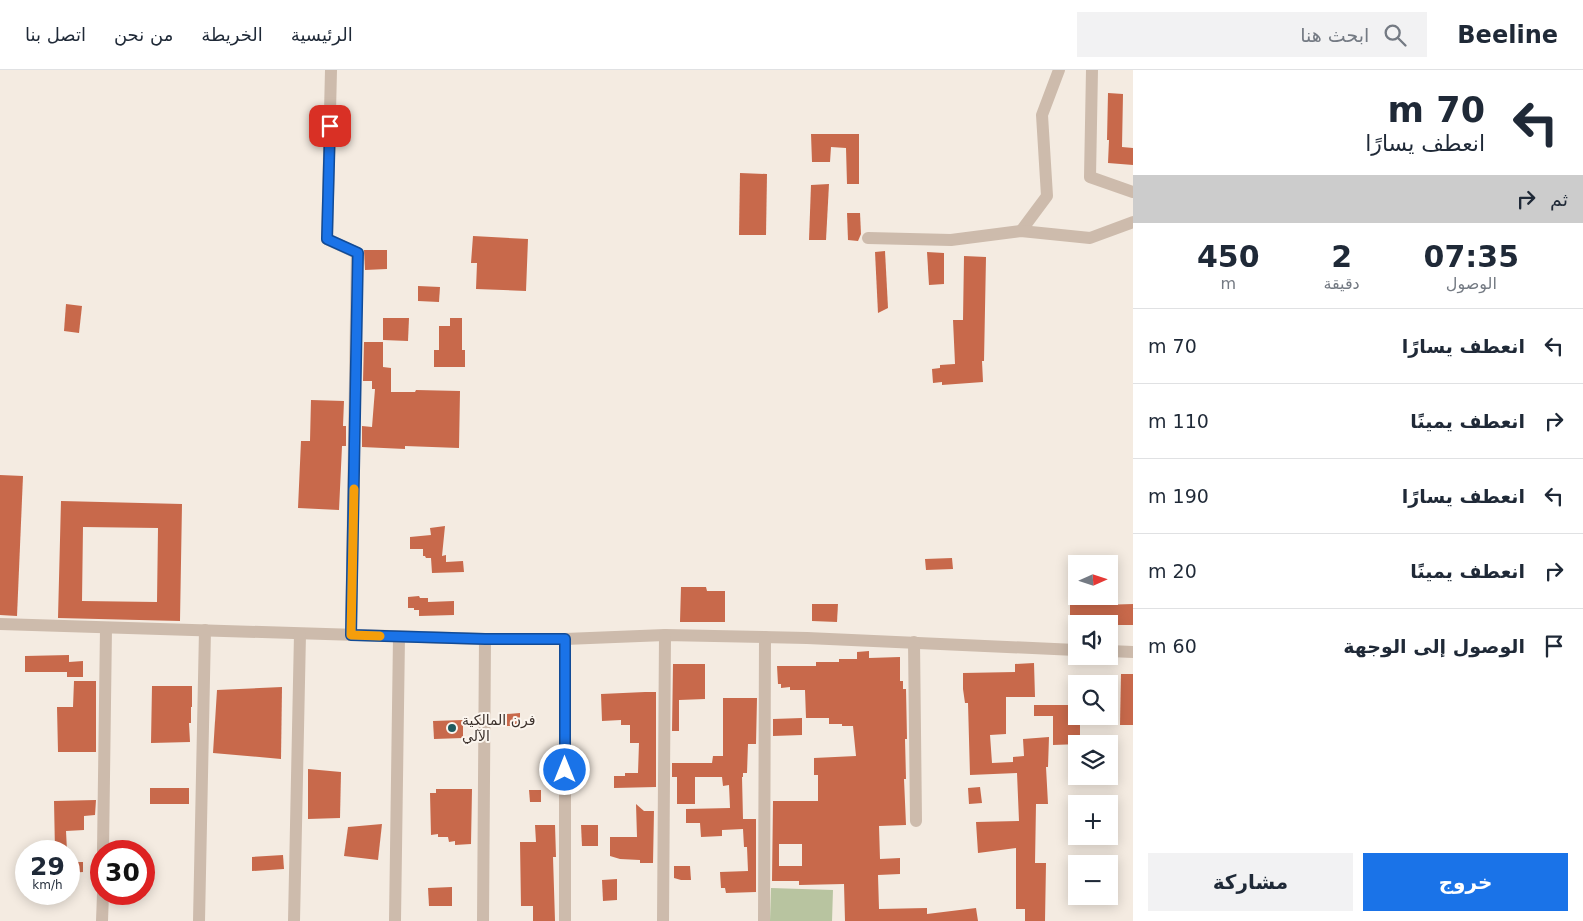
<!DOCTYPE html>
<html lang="ar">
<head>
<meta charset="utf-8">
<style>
  :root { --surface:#fff; --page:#f2f2f3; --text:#1f2937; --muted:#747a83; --line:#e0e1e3; --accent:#1a73e8 }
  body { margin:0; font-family:"DejaVu Sans",Vazirmatn,sans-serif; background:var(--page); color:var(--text); direction:rtl; height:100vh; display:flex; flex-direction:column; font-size:19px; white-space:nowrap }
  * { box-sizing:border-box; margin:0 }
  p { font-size:16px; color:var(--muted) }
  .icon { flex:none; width:28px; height:28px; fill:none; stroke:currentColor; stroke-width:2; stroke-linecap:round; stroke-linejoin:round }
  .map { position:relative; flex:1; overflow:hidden; direction:ltr }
  .panel { display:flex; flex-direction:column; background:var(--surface); width:450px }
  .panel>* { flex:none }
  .hud { background:#fff; color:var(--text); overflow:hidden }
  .needle { width:32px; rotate:87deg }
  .fabs { position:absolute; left:1068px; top:485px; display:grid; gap:10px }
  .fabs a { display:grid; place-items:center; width:50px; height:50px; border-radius:0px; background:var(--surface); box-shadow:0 2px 12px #0003; font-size:25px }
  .speed { position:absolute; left:15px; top:770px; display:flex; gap:10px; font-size:25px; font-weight:700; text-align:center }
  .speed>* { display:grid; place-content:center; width:65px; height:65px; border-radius:50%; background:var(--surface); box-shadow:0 2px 12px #0003; line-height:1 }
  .speed small { font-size:12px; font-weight:400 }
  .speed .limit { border:8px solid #d22; background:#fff; color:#111 }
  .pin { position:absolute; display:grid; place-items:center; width:42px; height:42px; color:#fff; margin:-21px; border-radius:10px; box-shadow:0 2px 8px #0006 }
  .me { position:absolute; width:55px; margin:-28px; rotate:0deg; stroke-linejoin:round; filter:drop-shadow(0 0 4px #0008) }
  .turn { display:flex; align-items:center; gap:18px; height:105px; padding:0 15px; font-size:22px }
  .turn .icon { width:65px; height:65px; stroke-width:2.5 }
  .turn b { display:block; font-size:35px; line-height:42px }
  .then { display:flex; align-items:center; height:48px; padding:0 15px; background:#0003; gap:10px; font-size:19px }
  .eta { display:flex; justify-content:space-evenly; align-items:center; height:85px; text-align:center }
  .eta b { font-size:30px; font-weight:700; line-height:35px }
  .button { display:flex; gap:10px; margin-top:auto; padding:10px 15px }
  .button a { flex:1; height:58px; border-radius:0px; background:var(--accent); color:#fff; font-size:20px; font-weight:700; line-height:58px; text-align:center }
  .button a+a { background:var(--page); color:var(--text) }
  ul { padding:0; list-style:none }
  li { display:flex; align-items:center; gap:15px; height:75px; padding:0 15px; border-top:1px solid var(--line) }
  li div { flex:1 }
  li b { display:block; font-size:19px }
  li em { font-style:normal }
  header { display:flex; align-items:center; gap:30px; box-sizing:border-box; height:70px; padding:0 25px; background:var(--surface); border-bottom:1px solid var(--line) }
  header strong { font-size:24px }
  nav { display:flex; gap:28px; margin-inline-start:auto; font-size:18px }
  .search { width:350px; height:45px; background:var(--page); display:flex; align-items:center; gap:12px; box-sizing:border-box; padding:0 18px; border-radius:0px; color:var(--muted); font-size:19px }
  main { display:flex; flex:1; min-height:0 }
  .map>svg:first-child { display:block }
</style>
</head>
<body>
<header>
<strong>Beeline</strong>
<div class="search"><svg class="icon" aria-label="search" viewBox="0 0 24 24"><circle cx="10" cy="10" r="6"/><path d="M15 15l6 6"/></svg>ابحث هنا</div>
<nav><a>الرئيسية</a><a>الخريطة</a><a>من نحن</a><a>اتصل بنا</a></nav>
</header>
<main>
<section class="panel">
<div class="hud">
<div class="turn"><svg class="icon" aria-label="left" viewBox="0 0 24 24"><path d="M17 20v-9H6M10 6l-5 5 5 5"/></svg><div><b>70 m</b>انعطف يسارًا</div></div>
<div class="then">ثم<svg class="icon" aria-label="right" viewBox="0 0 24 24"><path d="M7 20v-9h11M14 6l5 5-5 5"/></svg></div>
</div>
<div class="eta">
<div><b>07:35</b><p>الوصول</p></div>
<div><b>2</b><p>دقيقة</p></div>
<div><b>450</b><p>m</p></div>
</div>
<ul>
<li><svg class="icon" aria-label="left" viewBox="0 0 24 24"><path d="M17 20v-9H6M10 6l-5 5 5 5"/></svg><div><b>انعطف يسارًا</b></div><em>70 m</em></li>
<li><svg class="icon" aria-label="right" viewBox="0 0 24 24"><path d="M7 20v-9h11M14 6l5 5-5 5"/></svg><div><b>انعطف يمينًا</b></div><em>110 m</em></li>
<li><svg class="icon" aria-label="left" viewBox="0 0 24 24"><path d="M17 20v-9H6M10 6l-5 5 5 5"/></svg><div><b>انعطف يسارًا</b></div><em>190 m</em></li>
<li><svg class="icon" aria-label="right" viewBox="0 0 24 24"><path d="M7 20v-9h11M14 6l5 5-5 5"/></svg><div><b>انعطف يمينًا</b></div><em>20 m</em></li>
<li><svg class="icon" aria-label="arrive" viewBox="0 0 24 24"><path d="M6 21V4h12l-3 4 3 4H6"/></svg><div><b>الوصول إلى الوجهة</b></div><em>60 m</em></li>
</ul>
<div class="button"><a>خروج</a><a>مشاركة</a></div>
</section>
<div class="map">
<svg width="1133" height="851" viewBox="0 0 1133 851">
  <rect width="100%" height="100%" fill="#f4ebe1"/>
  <path fill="#b8c4a0" d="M 771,818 L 833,820 L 832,851 L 770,851 Z"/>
  <g fill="#c8694b" fill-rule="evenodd">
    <path d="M 1108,23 L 1123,24 L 1122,77 L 1133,78 L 1133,95 L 1108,93 L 1109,70 L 1107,70 Z"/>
    <path d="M 811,64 L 859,64 L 859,114 L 847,114 L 846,78 L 831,77 L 830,92 L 812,92 Z"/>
    <path d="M 740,103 L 767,104 L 766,165 L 739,165 Z"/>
    <path d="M 829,114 L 826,170 L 809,170 L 811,115 Z"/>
    <path d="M 847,143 L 860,143 L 861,164 L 858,171 L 848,170 Z"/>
    <path d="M 473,166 L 528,169 L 526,221 L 476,219 L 477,193 L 471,193 Z"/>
    <path d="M 364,180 L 387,180 L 387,199 L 365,200 Z"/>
    <path d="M 885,181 L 888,238 L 878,243 L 875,182 Z"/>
    <path d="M 927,182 L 944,183 L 944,214 L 929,215 Z"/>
    <path d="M 964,186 L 986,187 L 984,291 L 982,291 L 983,312 L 942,315 L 942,312 L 933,313 L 932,299 L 940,298 L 940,295 L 955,294 L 953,250 L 963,250 Z"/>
    <path d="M 418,216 L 440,217 L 439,232 L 418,231 Z"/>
    <path d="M 66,234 L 82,236 L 79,263 L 64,261 Z"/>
    <path d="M 383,248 L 409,248 L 408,271 L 383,270 Z"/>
    <path d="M 450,248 L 462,248 L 462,280 L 465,280 L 465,297 L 434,297 L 434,280 L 439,280 L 439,256 L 450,256 Z"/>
    <path d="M 364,272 L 383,272 L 383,297 L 391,298 L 391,322 L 415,322 L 416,320 L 460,321 L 459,378 L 405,376 L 405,379 L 362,377 L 362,356 L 372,357 L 375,319 L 372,319 L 372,311 L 363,311 Z"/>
    <path d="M 311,330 L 344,331 L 343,356 L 346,356 L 346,376 L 342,376 L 339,440 L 298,438 L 301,371 L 310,371 Z"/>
    <path d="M 0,405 L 23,406 L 17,546 L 0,545 Z"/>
    <path d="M 61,431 L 182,434 L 180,551 L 58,548 ZM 83,457 L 158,458 L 157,532 L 82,531 Z"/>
    <path d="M 445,456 L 442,486 L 446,485 L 446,492 L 463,491 L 464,502 L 432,503 L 431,488 L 426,488 L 425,486 L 423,486 L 423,479 L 410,479 L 410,467 L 431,465 L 430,458 Z"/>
    <path d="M 952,488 L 953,499 L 926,500 L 925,489 Z"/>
    <path d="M 681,517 L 706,517 L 707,521 L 725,521 L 725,552 L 680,552 Z"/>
    <path d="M 419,526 L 420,528 L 428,528 L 428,532 L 454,531 L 454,545 L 419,546 L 419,540 L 414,540 L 414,538 L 408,538 L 408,527 Z"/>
    <path d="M 1070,530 L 1101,530 L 1101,535 L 1133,534 L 1133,555 L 1109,555 L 1109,554 L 1103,554 L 1103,551 L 1082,552 L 1083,554 L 1070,554 Z"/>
    <path d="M 812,534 L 838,534 L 837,552 L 812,551 Z"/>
    <path d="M 869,581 L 869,588 L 900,587 L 900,611 L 903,611 L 903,619 L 906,619 L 907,669 L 905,669 L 906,709 L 904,709 L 906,755 L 879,756 L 880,789 L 900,788 L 900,804 L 878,805 L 879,839 L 927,838 L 927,844 L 976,838 L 978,851 L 845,851 L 844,814 L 799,815 L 799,811 L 772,811 L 773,731 L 818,731 L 818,705 L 814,705 L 814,688 L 856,686 L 853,656 L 842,656 L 842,654 L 829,654 L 829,648 L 806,648 L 805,620 L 790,620 L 790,617 L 781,618 L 781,614 L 778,614 L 777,596 L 816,596 L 816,592 L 839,592 L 839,589 L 857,589 L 857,582 ZM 779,774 L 802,774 L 802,796 L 779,796 Z"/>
    <path d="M 69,585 L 69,592 L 83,591 L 83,607 L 67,607 L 67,602 L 25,602 L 25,586 Z"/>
    <path d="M 1034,593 L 1035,627 L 1006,627 L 1006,664 L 990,665 L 992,693 L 1013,692 L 1013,687 L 1024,686 L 1023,669 L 1049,667 L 1048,697 L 1046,697 L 1048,734 L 1036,734 L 1035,793 L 1046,793 L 1045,851 L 1025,851 L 1025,839 L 1016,839 L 1016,778 L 978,783 L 976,752 L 1019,751 L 1017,703 L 970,705 L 968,633 L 965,633 L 963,619 L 963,603 L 1015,602 L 1015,594 Z"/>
    <path d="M 673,594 L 705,594 L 705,629 L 679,630 L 679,661 L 672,661 Z"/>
    <path d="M 1121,604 L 1133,604 L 1133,655 L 1120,655 Z"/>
    <path d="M 74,611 L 96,611 L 96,682 L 58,682 L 57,637 L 73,637 Z"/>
    <path d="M 152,616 L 192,616 L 192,637 L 191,637 L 191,653 L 189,653 L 190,672 L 151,673 Z"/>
    <path d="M 282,617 L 281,689 L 213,683 L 217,620 Z"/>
    <path d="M 645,622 L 656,622 L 656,717 L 614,718 L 614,706 L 625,706 L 625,703 L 638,703 L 639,673 L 630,673 L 630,655 L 621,655 L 621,650 L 602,651 L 601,624 Z"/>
    <path d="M 723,628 L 757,628 L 756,674 L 748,674 L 747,703 L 743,703 L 743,707 L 742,707 L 743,749 L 756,749 L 756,822 L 726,823 L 725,818 L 721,818 L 720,802 L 748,801 L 747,777 L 744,777 L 743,759 L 722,760 L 722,766 L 701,767 L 700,753 L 686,753 L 686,739 L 730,738 L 729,715 L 723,716 L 722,707 L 695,707 L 695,734 L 677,734 L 677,707 L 672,707 L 672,693 L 712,693 L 713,686 L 723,686 Z"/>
    <path d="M 1034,635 L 1076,635 L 1076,646 L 1080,646 L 1080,674 L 1053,675 L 1053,646 L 1034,646 Z"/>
    <path d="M 520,643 L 520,656 L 507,656 L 507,644 Z"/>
    <path d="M 802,648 L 802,665 L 773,666 L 773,649 Z"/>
    <path d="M 463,650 L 463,668 L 434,669 L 433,651 Z"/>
    <path d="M 308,699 L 341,702 L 340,748 L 308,749 Z"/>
    <path d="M 980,717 L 982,733 L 969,734 L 968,718 Z"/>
    <rect x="150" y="718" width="39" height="16"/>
    <path d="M 436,719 L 472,719 L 471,774 L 455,775 L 455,771 L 449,772 L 448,767 L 438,767 L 438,764 L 431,765 L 430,723 L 436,723 Z"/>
    <path d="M 529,720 L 541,720 L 541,732 L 530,732 Z"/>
    <path d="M 96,730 L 95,745 L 84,746 L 84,760 L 66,761 L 67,781 L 55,781 L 54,731 Z"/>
    <path d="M 636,734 L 644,741 L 654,741 L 653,793 L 640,793 L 640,790 L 620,789 L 610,786 L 610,767 L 637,767 Z"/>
    <path d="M 382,754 L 378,790 L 344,786 L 348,757 Z"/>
    <path d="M 535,755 L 555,755 L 556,787 L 553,787 L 555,851 L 533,851 L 533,836 L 521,836 L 520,772 L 536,772 Z"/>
    <path d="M 581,755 L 598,755 L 598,776 L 582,776 Z"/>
    <path d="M 283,785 L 284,799 L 252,801 L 252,787 Z"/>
    <path d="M 69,792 L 83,792 L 83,802 L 69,803 Z"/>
    <path d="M 674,796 L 690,796 L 691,810 L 681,810 L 674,808 Z"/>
    <path d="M 617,809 L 617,830 L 603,831 L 602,810 Z"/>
    <path d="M 452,817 L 452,836 L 429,836 L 428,818 Z"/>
  </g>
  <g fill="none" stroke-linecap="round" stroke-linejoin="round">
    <g stroke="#cdbbac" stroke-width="12">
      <path d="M 331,0 L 327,169 L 357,183 L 351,565"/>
      <path d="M 1092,0 L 1090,107 L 1133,122"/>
      <path d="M 1021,161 L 1047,126 L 1042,45 L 1059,0"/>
      <path d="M 868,168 L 951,170 L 1021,161 L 1090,168 L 1133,152"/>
      <path d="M 0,554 L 485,569 L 565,569 L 665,565 L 807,568 L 1076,580"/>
      <path d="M 914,572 L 916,751"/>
      <path d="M 1109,581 L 1133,582"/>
      <path d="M 103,781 L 106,558"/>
      <path d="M 102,851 L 103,824"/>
      <path d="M 199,851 L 205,560"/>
      <path d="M 294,851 L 300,564"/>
      <path d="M 395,851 L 399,567"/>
      <path d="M 483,851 L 485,569"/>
      <path d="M 565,851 L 565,569"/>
      <path d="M 663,851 L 665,565"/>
      <path d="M 764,851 L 765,567"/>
    </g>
  </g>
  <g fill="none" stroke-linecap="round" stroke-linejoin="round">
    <defs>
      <path id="route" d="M 330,56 L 327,169 L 358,183 L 351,565 L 485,569 L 565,569 L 565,700"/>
    </defs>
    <use href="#route" stroke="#114b97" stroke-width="12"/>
    <use href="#route" stroke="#1a73e8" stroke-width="9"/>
    <path stroke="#f59e0b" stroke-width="9" d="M 354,419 L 351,565 L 380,566"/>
  </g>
  <circle fill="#1f5a5e" stroke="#fbf5ee" stroke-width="2" cx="452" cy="658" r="5"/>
  <g text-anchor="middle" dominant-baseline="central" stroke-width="4" stroke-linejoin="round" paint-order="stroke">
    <g font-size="14" fill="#3b302b" stroke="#fbf5ee" text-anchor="start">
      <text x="462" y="650">فرن المالكية<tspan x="462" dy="16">الآلي</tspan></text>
    </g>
  </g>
</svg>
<div class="fabs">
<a><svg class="needle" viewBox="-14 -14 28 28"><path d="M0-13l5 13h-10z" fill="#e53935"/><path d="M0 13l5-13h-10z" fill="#747a83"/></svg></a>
<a><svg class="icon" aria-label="sound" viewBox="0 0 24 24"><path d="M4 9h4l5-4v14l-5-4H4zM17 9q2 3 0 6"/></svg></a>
<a><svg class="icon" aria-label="search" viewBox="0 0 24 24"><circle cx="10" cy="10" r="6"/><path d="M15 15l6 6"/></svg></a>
<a><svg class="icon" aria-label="layers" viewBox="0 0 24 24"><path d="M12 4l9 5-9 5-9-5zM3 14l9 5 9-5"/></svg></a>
<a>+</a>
<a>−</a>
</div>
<div class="speed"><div>29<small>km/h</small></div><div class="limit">30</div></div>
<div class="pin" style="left:330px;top:56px;background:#d93025"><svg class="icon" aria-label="arrive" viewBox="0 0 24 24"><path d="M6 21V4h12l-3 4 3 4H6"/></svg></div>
<svg class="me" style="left:565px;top:700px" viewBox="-20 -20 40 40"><circle r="17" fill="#1a73e8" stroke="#fff" stroke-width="3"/><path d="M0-11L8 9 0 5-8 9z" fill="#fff"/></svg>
</div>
</main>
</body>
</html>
